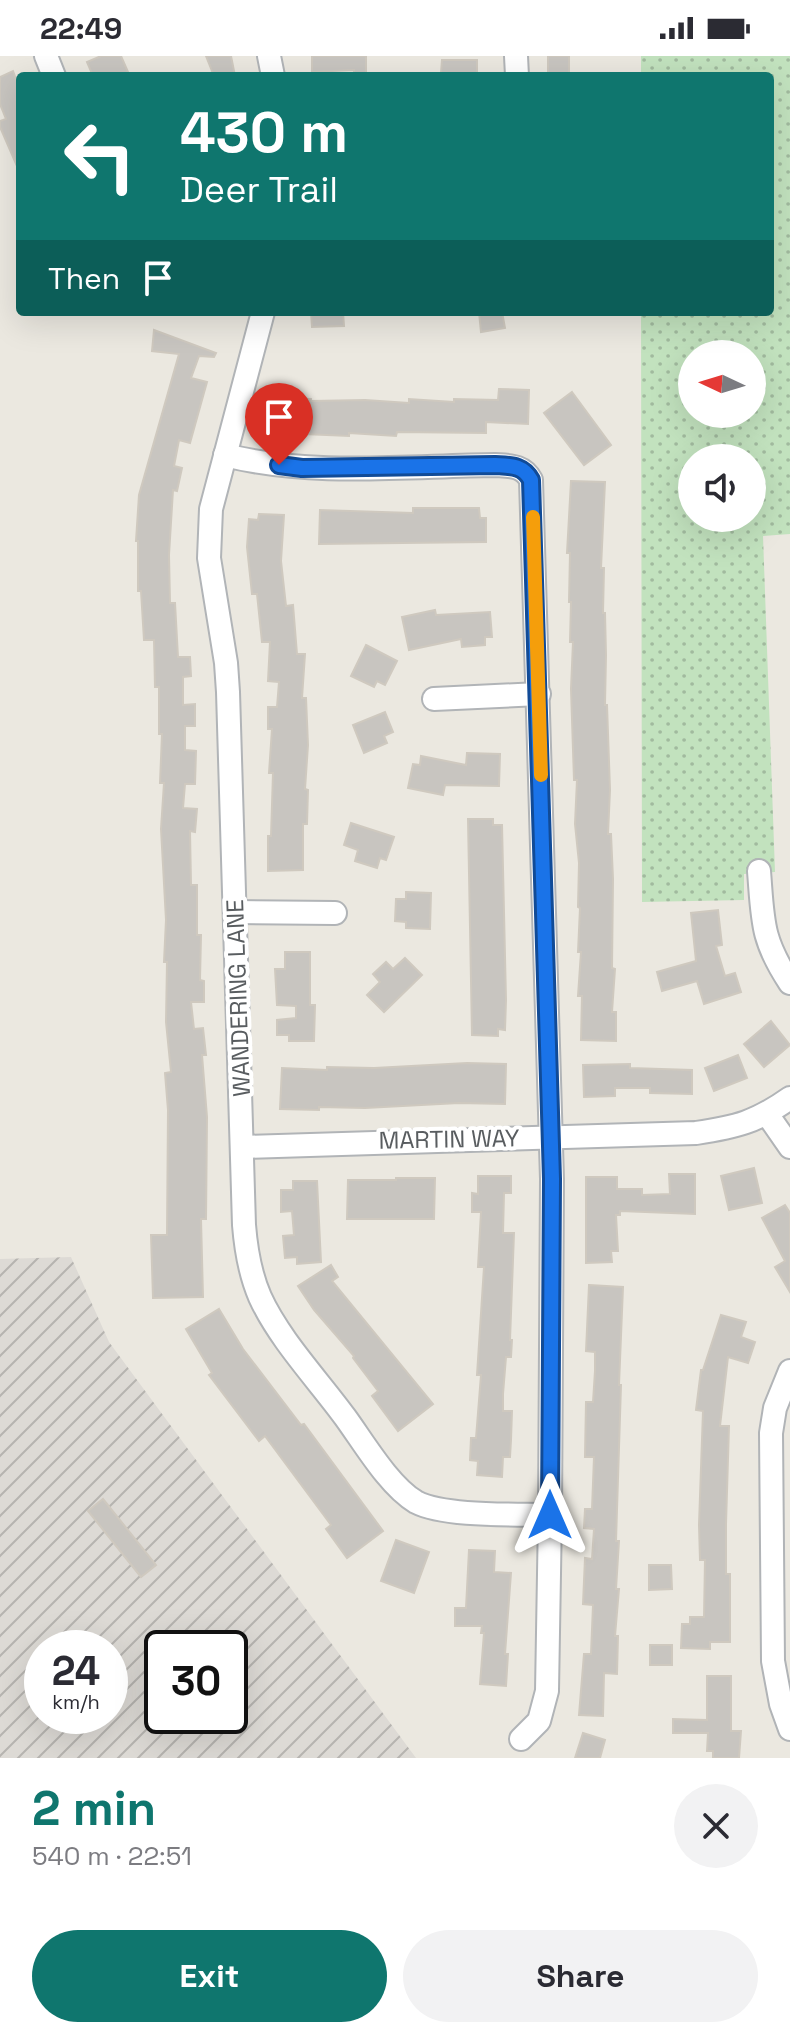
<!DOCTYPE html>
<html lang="en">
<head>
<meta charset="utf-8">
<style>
  :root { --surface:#fff; --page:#f2f2f3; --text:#2b2b33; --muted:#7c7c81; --accent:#0f766e }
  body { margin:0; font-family:"Space Grotesk",sans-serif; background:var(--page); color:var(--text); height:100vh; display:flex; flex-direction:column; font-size:30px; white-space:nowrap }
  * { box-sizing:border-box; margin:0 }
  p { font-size:26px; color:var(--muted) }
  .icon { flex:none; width:44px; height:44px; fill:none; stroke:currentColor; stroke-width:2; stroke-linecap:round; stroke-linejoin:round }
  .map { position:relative; height:1702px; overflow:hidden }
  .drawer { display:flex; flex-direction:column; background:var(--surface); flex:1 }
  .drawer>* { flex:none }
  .hud { position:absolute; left:16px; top:16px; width:758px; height:244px; border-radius:8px; box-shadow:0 8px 32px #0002; background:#0f766e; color:#fff; overflow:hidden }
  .needle { width:52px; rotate:274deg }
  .controls { position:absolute; left:678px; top:284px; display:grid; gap:16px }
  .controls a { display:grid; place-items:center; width:88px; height:88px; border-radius:50%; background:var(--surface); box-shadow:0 8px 32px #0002; font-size:40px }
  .speed { position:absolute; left:24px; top:1574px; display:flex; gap:16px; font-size:40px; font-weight:700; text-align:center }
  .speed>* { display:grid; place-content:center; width:104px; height:104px; border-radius:50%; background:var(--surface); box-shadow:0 8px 32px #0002; line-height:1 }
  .speed small { font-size:20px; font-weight:400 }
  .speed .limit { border:4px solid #111; border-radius:12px; background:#fff; color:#111 }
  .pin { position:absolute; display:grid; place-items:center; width:68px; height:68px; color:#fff; margin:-82px -34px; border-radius:50% 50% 50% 0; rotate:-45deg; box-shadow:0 0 8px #0007 }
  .pin .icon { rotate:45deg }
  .me { position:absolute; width:88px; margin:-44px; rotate:0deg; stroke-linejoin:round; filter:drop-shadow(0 0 6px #0008) }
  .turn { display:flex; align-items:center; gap:28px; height:168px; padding:0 32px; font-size:36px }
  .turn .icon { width:104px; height:104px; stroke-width:2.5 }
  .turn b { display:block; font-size:56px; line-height:68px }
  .then { display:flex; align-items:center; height:76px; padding:0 32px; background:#0003; gap:16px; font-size:30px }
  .round { display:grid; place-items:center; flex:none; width:84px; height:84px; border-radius:42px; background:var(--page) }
  .headline { display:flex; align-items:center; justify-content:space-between; height:136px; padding:0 32px }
  h1 { font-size:48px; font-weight:700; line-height:60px; color:var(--accent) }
  .primary-button { display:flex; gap:16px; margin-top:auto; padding:16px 32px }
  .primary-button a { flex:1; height:92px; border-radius:48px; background:var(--accent); color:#fff; font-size:32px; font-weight:700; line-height:92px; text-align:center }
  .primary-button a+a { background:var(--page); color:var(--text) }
  .status { display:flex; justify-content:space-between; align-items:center; height:56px; padding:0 40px; background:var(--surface); direction:ltr }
  .status svg { height:22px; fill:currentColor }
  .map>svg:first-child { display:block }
</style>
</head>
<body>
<div class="status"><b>22:49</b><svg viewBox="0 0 49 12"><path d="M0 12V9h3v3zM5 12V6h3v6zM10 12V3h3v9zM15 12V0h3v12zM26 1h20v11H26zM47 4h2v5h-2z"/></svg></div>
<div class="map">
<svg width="790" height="1702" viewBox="0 0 790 1702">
  <defs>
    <pattern id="industrial-furrows" width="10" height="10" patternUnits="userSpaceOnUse" patternTransform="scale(2)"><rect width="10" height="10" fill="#dddad5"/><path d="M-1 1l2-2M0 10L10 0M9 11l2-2" fill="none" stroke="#b6b4b0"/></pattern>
    <pattern id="park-dots" width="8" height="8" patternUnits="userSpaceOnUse" patternTransform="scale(2)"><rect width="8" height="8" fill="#c2e2be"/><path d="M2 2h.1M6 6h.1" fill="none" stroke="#a1ba9e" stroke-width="1.8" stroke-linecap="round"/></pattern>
  </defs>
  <rect width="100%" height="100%" fill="#ebe8e0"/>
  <path fill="url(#industrial-furrows)" fill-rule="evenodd" d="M 71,1201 L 109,1286 L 416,1702 L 0,1702 L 0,1203 ZM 42,1592 L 110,1592 L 110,1660 L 42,1660 ZM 162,1592 L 230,1592 L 230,1660 L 162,1660 Z"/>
  <path fill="url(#park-dots)" fill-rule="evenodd" d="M 641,0 L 790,0 L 790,478 L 763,480 L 775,816 L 744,818 L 744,844 L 642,846 L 641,256 L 770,256 L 770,20 L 641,20 ZM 692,298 L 752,298 L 752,358 L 692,358 ZM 692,402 L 752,402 L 752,462 L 692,462 Z"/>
  <g fill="#c8c5c0" stroke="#cfc9bf" stroke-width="2">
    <path d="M 101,0 L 121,0 L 128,16 L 118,20 L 93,20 L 87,6 Z"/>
    <path d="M 206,0 L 231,0 L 235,20 L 214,20 Z"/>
    <path d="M 312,0 L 366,0 L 366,20 L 354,20 L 354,14 L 312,16 Z"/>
    <rect x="548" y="0" width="21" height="20"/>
    <path d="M 442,4 L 477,4 L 477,20 L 448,20 L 448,17 L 441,17 Z"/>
    <path d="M 13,15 L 20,34 L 20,117 L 0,71 L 0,65 L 6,63 L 0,48 L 0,21 Z"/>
    <path d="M 311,256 L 343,256 L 344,270 L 312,271 Z"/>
    <path d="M 479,256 L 502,256 L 505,272 L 481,276 Z"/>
    <path d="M 154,274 L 216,297 L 214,301 L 199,300 L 191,322 L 207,326 L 190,387 L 179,384 L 174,410 L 182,412 L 177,435 L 173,434 L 169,499 L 170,547 L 175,547 L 178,601 L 190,601 L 191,620 L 183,621 L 183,649 L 195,648 L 195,670 L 185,670 L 185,694 L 196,695 L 195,728 L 185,728 L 183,752 L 197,753 L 195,776 L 190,775 L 191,829 L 197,829 L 197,879 L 201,879 L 200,924 L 204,925 L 204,946 L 191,946 L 194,973 L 203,972 L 206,999 L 202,999 L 207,1061 L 206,1163 L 201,1163 L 203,1241 L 153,1242 L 151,1179 L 167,1179 L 168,1054 L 165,1017 L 171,1016 L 166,966 L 167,906 L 164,906 L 166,864 L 161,773 L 164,727 L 160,727 L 162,678 L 159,678 L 159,631 L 155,631 L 154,584 L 144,584 L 141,535 L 138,535 L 138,485 L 136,485 L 139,439 L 179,298 L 152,295 Z"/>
    <path d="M 499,333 L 529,334 L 528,368 L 486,366 L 486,377 L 397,376 L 396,380 L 349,377 L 349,380 L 281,377 L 282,368 L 274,367 L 275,342 L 311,343 L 311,345 L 365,344 L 409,347 L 409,343 L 454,346 L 454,343 L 498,344 Z"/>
    <path d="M 572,336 L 611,389 L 584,409 L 544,357 Z"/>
    <path d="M 571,425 L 605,426 L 601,512 L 604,512 L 603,557 L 605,557 L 606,599 L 605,649 L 607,649 L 610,734 L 608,778 L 611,778 L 613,823 L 612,912 L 615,913 L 612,956 L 616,956 L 616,985 L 581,984 L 582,940 L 578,940 L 581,896 L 578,896 L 580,852 L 578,851 L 579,807 L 575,768 L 577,724 L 574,724 L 571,633 L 573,586 L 570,586 L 571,546 L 569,546 L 570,497 L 567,497 Z"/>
    <path d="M 413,452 L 479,452 L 480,462 L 486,462 L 486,486 L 319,488 L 320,454 L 413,457 Z"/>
    <path d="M 259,458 L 284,459 L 281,505 L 286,550 L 293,549 L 297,598 L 305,598 L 302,642 L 306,642 L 308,689 L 305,733 L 308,734 L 307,768 L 303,768 L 303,814 L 268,815 L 268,780 L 271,780 L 273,717 L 269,717 L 272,673 L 268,673 L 268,651 L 277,651 L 279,626 L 268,625 L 270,586 L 262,586 L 257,538 L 252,538 L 247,491 L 249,463 L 258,464 Z"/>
    <path d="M 435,554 L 436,559 L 490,556 L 492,581 L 485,581 L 485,589 L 462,591 L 461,583 L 409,594 L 402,561 Z"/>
    <path d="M 366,589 L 397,605 L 385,629 L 377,625 L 374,631 L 351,620 Z"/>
    <path d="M 385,656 L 393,676 L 384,680 L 387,687 L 364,697 L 353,669 Z"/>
    <path d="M 467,697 L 500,698 L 499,730 L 445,729 L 443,739 L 408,732 L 413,708 L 420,709 L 421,700 L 466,709 Z"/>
    <path d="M 468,763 L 493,763 L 493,769 L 502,769 L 506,944 L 505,974 L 498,973 L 498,980 L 472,979 Z"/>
    <path d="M 351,767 L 394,781 L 386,804 L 380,802 L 377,812 L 355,805 L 358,794 L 344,789 Z"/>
    <path d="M 406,836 L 431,837 L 430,873 L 406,872 L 406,866 L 395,865 L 396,843 L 406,843 Z"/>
    <path d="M 718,854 L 722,889 L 716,890 L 725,920 L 735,917 L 741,936 L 704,948 L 697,925 L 662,935 L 657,916 L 696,905 L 691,857 Z"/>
    <path d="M 285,896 L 310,896 L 310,949 L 315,949 L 314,985 L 289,985 L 289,979 L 277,979 L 277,964 L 296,962 L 296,950 L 277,949 L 275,913 L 285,913 Z"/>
    <path d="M 405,902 L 422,919 L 384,956 L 367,939 L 380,926 L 373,918 L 386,906 L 393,913 Z"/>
    <path d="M 771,965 L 790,989 L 764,1011 L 744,988 Z"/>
    <path d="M 738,999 L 747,1022 L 714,1035 L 705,1012 Z"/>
    <path d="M 467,1007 L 506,1008 L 505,1048 L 459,1047 L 365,1052 L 319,1051 L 319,1054 L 280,1053 L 282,1012 L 327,1014 L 327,1011 L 374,1012 Z"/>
    <path d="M 630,1008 L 630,1012 L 692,1014 L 692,1038 L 650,1037 L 650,1032 L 615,1032 L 615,1040 L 584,1041 L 583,1009 Z"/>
    <path d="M 754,1112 L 762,1147 L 729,1154 L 721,1120 Z"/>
    <path d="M 669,1118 L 695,1118 L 695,1158 L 620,1155 L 620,1159 L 616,1159 L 618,1195 L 611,1195 L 612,1206 L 586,1207 L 586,1121 L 617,1121 L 617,1133 L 642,1133 L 642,1139 L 670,1138 Z"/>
    <path d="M 478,1120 L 511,1120 L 511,1137 L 504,1137 L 503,1177 L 514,1177 L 510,1284 L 512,1284 L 511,1301 L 506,1301 L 503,1338 L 503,1355 L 512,1355 L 511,1384 L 510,1401 L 503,1401 L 502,1421 L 477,1419 L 478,1405 L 470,1404 L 471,1382 L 476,1382 L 481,1319 L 477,1319 L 484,1211 L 478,1211 L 481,1156 L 472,1156 L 472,1137 L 478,1138 Z"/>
    <path d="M 396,1122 L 435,1122 L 434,1163 L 347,1163 L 348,1124 L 396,1124 Z"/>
    <path d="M 293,1125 L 317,1125 L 321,1206 L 297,1208 L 297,1201 L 285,1202 L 283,1180 L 294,1179 L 292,1155 L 281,1156 L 281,1134 L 293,1134 Z"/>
    <path d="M 785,1149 L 790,1157 L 790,1236 L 775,1211 L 785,1205 L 762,1162 Z"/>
    <path d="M 331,1209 L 338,1221 L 332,1225 L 433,1348 L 398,1375 L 372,1340 L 378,1335 L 353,1302 L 354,1300 L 314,1254 L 298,1230 Z"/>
    <path d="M 589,1229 L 623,1231 L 619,1329 L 621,1329 L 616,1485 L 619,1485 L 616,1533 L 619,1533 L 615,1580 L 618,1580 L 617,1618 L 604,1617 L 603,1660 L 579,1659 L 584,1598 L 591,1598 L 593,1549 L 583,1548 L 585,1502 L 592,1503 L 594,1473 L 584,1472 L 585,1453 L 592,1453 L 594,1401 L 585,1401 L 586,1346 L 593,1346 L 595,1315 L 595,1296 L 586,1295 Z"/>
    <path d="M 219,1253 L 243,1293 L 301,1369 L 304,1368 L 383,1475 L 347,1502 L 326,1473 L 331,1469 L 265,1380 L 259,1385 L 209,1319 L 212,1317 L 186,1273 Z"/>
    <path d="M 721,1259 L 746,1266 L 741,1281 L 755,1286 L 748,1307 L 728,1301 L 720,1370 L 729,1370 L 726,1468 L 726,1518 L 730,1518 L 730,1586 L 710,1586 L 710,1593 L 681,1592 L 682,1568 L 690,1568 L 690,1561 L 704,1561 L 705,1504 L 700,1504 L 699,1469 L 703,1355 L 696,1354 L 701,1314 L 703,1314 Z"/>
    <path d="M 103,1443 L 156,1509 L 141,1521 L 88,1455 Z"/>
    <path d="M 396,1484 L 429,1496 L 414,1537 L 381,1525 Z"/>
    <path d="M 469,1494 L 495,1495 L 494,1516 L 511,1517 L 505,1598 L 508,1598 L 506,1630 L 480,1628 L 484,1577 L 481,1577 L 482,1570 L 455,1570 L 455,1552 L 466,1552 Z"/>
    <path d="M 649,1509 L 671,1509 L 672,1533 L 649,1534 Z"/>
    <rect x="650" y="1589" width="22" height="20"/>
    <path d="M 707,1620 L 731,1620 L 731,1675 L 741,1675 L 739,1702 L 713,1702 L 713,1695 L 707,1695 L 708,1677 L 673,1677 L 673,1663 L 707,1664 Z"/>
    <path d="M 583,1677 L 605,1684 L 600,1702 L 575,1702 Z"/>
  </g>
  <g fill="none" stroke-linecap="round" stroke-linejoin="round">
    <defs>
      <g id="minor">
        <path d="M 46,0 L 54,20"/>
        <path d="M 269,0 L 273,20"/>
        <path d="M 516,0 L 517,20"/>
        <path d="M 263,256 L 211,453 L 209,502 L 226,607 L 228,636 L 244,1169 C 246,1194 250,1218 260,1241 C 279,1283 318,1324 345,1361 C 364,1387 389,1430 416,1446 C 445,1461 516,1458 550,1459"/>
        <path d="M 225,399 C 311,421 407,410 495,409 C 510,410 523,409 531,424 L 552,1123 L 550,1459 L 547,1635 L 539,1665 L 521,1683"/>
        <path d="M 434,643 L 539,638"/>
        <path d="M 759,815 C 763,865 761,883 790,927"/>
        <path d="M 235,856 L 335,857"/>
        <path d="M 767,1058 L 790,1091"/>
        <path d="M 243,1091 L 696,1077 C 737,1071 756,1066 790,1042"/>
        <path d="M 790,1315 L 775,1352 L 771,1377 L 773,1605 L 781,1648 L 790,1673"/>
      </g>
    </defs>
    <use href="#minor" stroke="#b1b4b7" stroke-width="26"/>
    <use href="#minor" stroke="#fff" stroke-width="22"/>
  </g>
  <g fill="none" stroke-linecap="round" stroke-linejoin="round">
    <defs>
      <path id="route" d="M 279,409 L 302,412 L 495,409 C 511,410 523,409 531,424 L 552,1123 L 550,1459"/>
    </defs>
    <use href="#route" stroke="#114b97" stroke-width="20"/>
    <use href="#route" stroke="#1a73e8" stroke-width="14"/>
    <path stroke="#f59e0b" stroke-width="14" d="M 533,461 L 541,719"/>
  </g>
  <g text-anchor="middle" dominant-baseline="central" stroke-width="8" stroke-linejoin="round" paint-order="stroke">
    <g font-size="24" fill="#595d60" stroke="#fff">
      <text transform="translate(238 942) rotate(-92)">WANDERING LANE</text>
      <text transform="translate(449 1083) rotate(-1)">MARTIN WAY</text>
    </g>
  </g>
</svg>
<div class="controls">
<a><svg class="needle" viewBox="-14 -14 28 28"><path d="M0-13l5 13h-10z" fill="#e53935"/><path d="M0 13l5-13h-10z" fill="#7c7c81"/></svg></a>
<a><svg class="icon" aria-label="sound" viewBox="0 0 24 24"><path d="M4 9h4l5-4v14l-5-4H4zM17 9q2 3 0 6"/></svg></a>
</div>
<div class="speed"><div>24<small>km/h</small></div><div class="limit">30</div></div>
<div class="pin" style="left:279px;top:409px;background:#d93025"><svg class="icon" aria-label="arrive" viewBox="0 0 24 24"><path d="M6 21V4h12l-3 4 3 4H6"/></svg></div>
<svg class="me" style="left:550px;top:1459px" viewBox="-20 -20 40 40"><path d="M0-17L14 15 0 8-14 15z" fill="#1a73e8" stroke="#fff" stroke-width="4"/></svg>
<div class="hud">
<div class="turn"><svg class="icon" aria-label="left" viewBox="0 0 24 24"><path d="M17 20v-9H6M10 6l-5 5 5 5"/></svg><div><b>430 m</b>Deer Trail</div></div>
<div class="then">Then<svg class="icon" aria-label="arrive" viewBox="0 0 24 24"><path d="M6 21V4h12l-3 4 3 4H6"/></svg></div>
</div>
</div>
<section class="drawer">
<div class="headline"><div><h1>2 min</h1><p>540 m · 22:51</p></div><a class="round"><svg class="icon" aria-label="close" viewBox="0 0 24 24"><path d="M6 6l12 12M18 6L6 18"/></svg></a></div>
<div class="primary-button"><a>Exit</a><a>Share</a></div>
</section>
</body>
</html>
